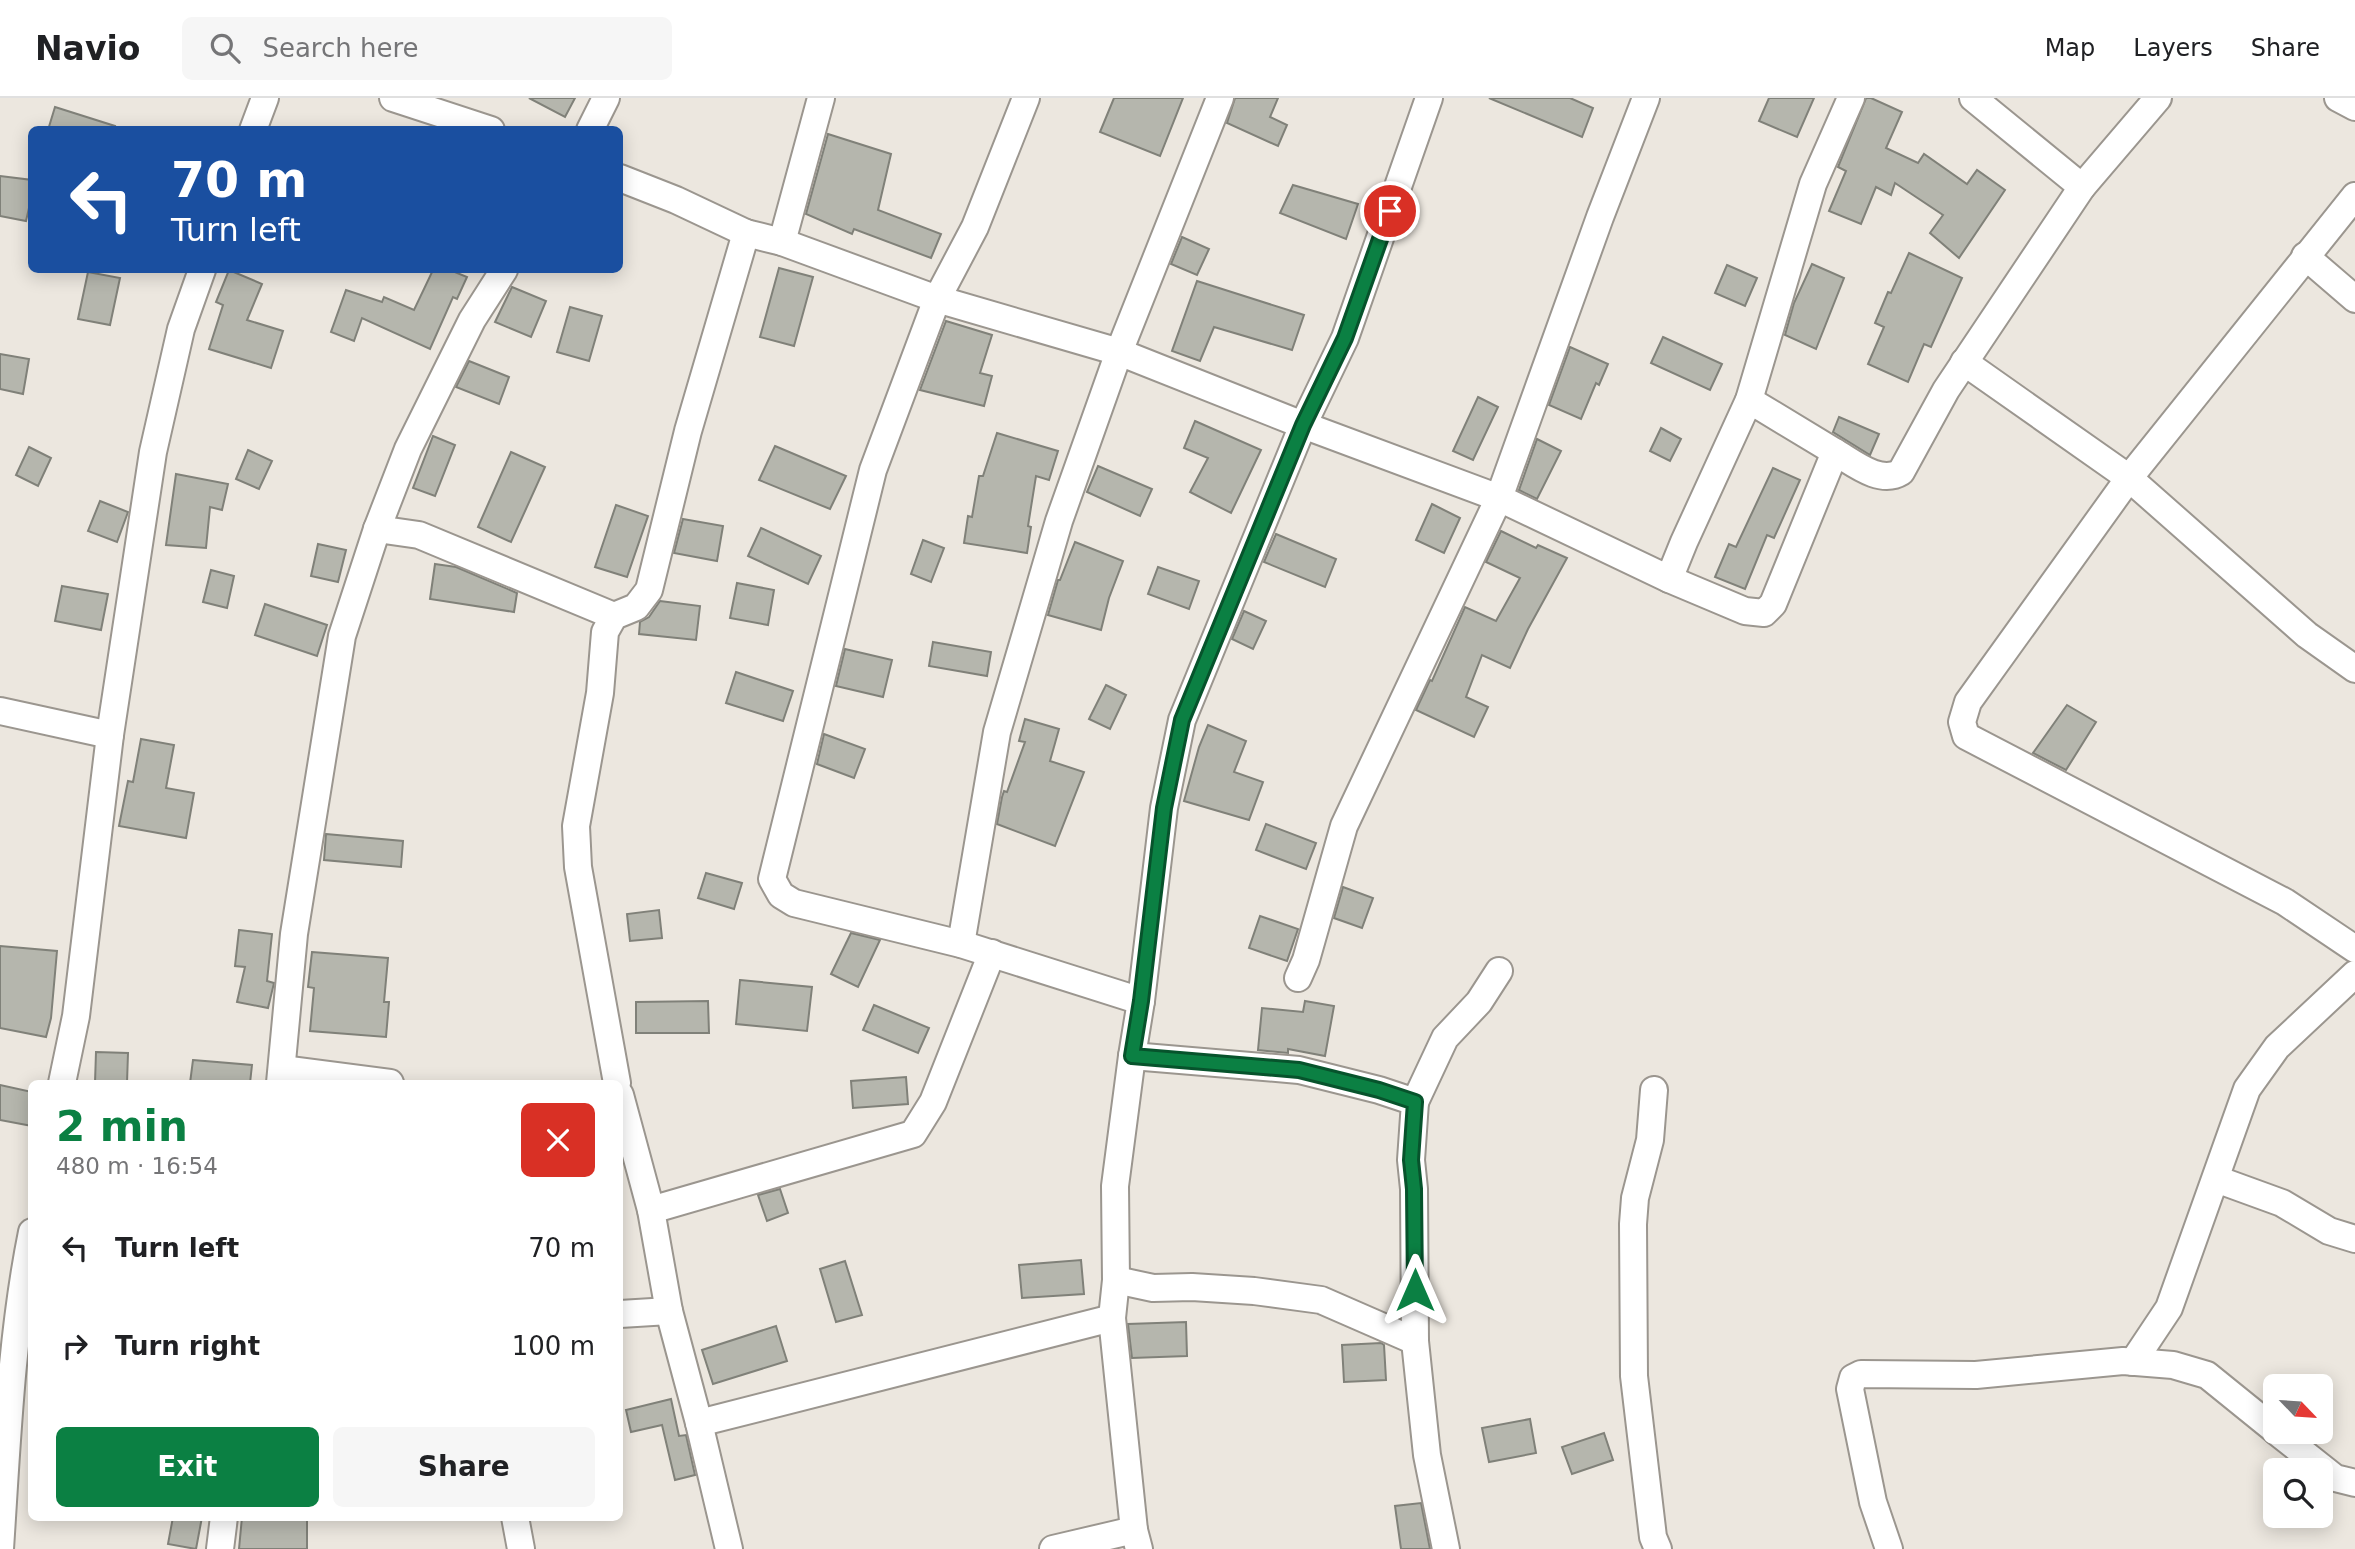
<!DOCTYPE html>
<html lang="en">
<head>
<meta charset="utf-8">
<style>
  :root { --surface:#fff; --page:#f6f6f6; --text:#202124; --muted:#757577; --line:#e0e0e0; --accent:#0b8043 }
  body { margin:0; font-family:"DejaVu Sans",sans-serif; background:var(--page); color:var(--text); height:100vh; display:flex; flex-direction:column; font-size:26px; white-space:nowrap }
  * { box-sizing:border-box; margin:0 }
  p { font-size:23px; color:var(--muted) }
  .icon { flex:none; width:38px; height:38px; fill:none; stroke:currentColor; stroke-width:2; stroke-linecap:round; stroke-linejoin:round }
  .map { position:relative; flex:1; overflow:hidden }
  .side { position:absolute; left:28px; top:982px; width:595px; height:441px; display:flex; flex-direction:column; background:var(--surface); border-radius:10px; box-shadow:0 4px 18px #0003 }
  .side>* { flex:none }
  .top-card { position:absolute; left:28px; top:28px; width:595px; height:147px; border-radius:10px; box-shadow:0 4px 18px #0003; background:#1a4fa0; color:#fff; overflow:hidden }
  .needle { width:46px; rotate:115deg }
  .buttons { position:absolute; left:2263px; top:1276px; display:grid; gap:14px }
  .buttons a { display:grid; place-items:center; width:70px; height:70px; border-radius:10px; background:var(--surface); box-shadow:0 4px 18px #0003; font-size:35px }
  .pin { position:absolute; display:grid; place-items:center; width:60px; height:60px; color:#fff; margin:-30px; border:4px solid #fff; border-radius:50%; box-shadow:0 2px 7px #0007 }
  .me { position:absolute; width:77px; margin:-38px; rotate:0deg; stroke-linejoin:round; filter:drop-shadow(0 0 5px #0008) }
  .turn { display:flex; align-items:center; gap:24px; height:147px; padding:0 28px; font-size:32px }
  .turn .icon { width:91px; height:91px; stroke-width:2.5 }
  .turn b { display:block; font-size:49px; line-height:60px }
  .round { display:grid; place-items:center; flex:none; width:74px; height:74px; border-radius:10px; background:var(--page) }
  .summary { display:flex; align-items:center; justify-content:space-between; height:119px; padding:0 28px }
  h1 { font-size:42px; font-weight:800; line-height:52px; color:var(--accent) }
  .primary-button { display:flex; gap:14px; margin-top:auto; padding:14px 28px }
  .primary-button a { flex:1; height:80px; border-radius:10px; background:var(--accent); color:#fff; font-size:28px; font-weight:800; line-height:80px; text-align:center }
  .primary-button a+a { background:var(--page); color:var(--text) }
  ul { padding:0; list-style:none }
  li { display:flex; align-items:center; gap:21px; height:98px; padding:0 28px }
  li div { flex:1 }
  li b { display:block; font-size:26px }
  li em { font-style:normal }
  header { display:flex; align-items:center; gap:42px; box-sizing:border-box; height:98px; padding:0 35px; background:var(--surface); border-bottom:2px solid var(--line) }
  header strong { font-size:33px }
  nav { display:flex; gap:38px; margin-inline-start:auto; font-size:24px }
  .search { width:490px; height:63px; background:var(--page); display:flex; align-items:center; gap:18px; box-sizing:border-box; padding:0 24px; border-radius:10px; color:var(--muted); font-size:26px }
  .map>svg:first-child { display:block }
</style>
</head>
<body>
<header>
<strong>Navio</strong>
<div class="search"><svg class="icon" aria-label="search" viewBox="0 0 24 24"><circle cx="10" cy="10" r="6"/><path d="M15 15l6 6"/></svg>Search here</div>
<nav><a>Map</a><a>Layers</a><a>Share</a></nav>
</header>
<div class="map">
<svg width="2355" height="1451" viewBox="0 0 2355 1451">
  <rect width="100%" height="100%" fill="#ece7df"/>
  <g fill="#b5b6ad" stroke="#808179" stroke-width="2">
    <path d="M 529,0 L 575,0 L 565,19 Z"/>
    <path d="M 1114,0 L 1183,0 L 1160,58 L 1100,34 Z"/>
    <path d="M 1235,0 L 1278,0 L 1270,19 L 1287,27 L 1278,48 L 1227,25 Z"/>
    <path d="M 1489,0 L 1570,0 L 1593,10 L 1582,39 Z"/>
    <path d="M 1769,0 L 1814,0 L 1797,39 L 1759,23 Z"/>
    <path d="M 1866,0 L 1871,0 L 1902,14 L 1886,50 L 1918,65 L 1924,56 L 1967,86 L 1977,72 L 2005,92 L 1959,160 L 1930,135 L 1943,117 L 1895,85 L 1891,97 L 1876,89 L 1861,126 L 1829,113 L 1846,73 L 1838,69 Z"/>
    <path d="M 55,9 L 115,28 L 114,32 L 48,32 Z"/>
    <path d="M 828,36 L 891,56 L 878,112 L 941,136 L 931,160 L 854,131 L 852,136 L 806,116 Z"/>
    <path d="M 0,78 L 32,82 L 32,97 L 26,123 L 0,118 Z"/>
    <path d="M 1293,87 L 1358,106 L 1346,141 L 1280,115 Z"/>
    <path d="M 1182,139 L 1209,151 L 1197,177 L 1171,166 Z"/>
    <path d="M 1909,155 L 1962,180 L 1931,249 L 1924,246 L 1908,284 L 1868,266 L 1884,229 L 1875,225 L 1888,194 L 1891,195 Z"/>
    <path d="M 1812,166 L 1844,180 L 1816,251 L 1785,237 L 1794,205 Z"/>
    <path d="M 1727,167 L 1757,180 L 1745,208 L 1715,195 Z"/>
    <path d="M 779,170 L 813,179 L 794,248 L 760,239 Z"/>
    <path d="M 229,172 L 262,186 L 247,222 L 283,233 L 271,270 L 209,251 L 223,207 L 216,204 Z"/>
    <path d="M 433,172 L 450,172 L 467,179 L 457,201 L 453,199 L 430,251 L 362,220 L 354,243 L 331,234 L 346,192 L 382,204 L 384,199 L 414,212 Z"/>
    <path d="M 88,174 L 120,180 L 110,227 L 78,221 Z"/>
    <path d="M 1197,183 L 1304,217 L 1292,252 L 1214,229 L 1200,263 L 1172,253 Z"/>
    <path d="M 512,189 L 546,203 L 531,239 L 495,224 Z"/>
    <path d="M 570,209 L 602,218 L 589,263 L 557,254 Z"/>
    <path d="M 946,223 L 992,237 L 980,275 L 992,278 L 984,308 L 920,292 Z"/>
    <path d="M 1663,239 L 1722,266 L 1710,292 L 1651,265 Z"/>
    <path d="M 1570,249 L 1608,266 L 1599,287 L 1596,285 L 1581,321 L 1549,307 Z"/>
    <path d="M 0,256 L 29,261 L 23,296 L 0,291 Z"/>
    <path d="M 469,263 L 509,279 L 499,306 L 456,289 Z"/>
    <path d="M 1478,299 L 1498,309 L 1473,362 L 1453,353 Z"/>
    <path d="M 1839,319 L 1879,336 L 1870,357 L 1833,334 Z"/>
    <path d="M 1195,323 L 1261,352 L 1231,415 L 1190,394 L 1208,360 L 1184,350 Z"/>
    <path d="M 1661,330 L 1681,341 L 1670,363 L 1650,353 Z"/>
    <path d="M 997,335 L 1058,353 L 1049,382 L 1036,378 L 1028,428 L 1031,429 L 1027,455 L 964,445 L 968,418 L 972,419 L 979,378 L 983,378 Z"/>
    <path d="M 433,338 L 455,347 L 435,398 L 413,390 Z"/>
    <path d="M 1537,341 L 1561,353 L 1537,401 L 1519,392 Z"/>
    <path d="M 775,348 L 846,378 L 830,411 L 759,382 Z"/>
    <path d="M 29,349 L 51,360 L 38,388 L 16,377 Z"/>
    <path d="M 248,352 L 272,363 L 259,391 L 236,381 Z"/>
    <path d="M 511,354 L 545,369 L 511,444 L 478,429 Z"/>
    <path d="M 1098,368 L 1152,391 L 1140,418 L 1087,394 Z"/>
    <path d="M 1773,370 L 1800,382 L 1774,440 L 1767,437 L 1745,491 L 1715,479 L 1729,446 L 1736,449 Z"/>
    <path d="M 176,376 L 228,386 L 222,412 L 210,409 L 206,450 L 166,447 Z"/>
    <path d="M 100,403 L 128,414 L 117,444 L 88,433 Z"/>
    <path d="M 1432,406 L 1460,420 L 1444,455 L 1416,442 Z"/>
    <path d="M 616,407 L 648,418 L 627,479 L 595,469 Z"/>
    <path d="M 683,421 L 723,428 L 717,463 L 674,455 Z"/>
    <path d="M 761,430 L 821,458 L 808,486 L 748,458 Z"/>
    <path d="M 1501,433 L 1536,450 L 1538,447 L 1567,460 L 1528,531 L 1510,570 L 1482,557 L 1466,599 L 1488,609 L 1474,639 L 1416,612 L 1430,582 L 1432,583 L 1465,509 L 1496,523 L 1520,480 L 1486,464 Z"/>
    <path d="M 1276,436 L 1336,461 L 1325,489 L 1264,464 Z"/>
    <path d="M 923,442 L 944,450 L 931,484 L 911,476 Z"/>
    <path d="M 1075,444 L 1123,463 L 1109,500 L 1101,532 L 1048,517 L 1058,482 L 1060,482 Z"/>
    <path d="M 318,446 L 346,452 L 338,484 L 311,478 Z"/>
    <path d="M 435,466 L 456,469 L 517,495 L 514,514 L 430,501 Z"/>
    <path d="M 1158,469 L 1199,483 L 1189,511 L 1148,496 Z"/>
    <path d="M 211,472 L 234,478 L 227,510 L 203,504 Z"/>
    <path d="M 737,485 L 774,492 L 768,527 L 730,520 Z"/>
    <path d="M 62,488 L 108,496 L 101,532 L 55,523 Z"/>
    <path d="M 660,503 L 700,508 L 696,542 L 639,536 L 640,524 L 649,519 Z"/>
    <path d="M 265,506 L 327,527 L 317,558 L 255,537 Z"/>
    <path d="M 1244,513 L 1266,523 L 1253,551 L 1232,541 Z"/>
    <path d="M 933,544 L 991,554 L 987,578 L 929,568 Z"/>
    <path d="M 845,551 L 892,562 L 883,599 L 836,588 Z"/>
    <path d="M 736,574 L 793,593 L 783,623 L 726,605 Z"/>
    <path d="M 1106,587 L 1126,597 L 1110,631 L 1089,621 Z"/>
    <path d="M 2067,607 L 2096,624 L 2066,672 L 2033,655 Z"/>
    <path d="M 1025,621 L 1059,631 L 1050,663 L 1084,674 L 1055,748 L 997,726 L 1002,699 L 1004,693 L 1007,694 L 1025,644 L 1019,643 Z"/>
    <path d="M 1208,627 L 1246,643 L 1234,674 L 1263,684 L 1249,722 L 1184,703 L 1199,649 Z"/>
    <path d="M 824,636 L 865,651 L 854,680 L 817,666 Z"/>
    <path d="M 141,641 L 174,647 L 166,690 L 194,695 L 186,740 L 119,728 L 128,683 L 133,684 Z"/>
    <path d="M 1266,726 L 1316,745 L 1306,771 L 1256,752 Z"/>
    <path d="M 326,736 L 403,743 L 401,769 L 324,762 Z"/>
    <path d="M 706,775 L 742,785 L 734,811 L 698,800 Z"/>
    <path d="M 1343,789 L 1373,800 L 1362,830 L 1334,820 Z"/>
    <path d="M 659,812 L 662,840 L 630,843 L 627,816 Z"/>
    <path d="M 1260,818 L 1298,831 L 1287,863 L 1249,850 Z"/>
    <path d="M 239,832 L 272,836 L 267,883 L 274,885 L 268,910 L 237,904 L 245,869 L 235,868 Z"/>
    <path d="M 851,835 L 880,842 L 858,889 L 831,876 Z"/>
    <path d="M 0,848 L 57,853 L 51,920 L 46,939 L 0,930 Z"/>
    <path d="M 312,854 L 388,860 L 384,904 L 389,904 L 386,939 L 310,933 L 314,890 L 308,889 Z"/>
    <path d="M 740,882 L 812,889 L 807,933 L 736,926 Z"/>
    <path d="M 708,903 L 709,935 L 636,935 L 636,904 Z"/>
    <path d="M 1305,903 L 1334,908 L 1325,958 L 1288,951 L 1288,955 L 1258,952 L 1262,910 L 1303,914 Z"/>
    <path d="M 874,907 L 929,930 L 918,955 L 863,932 Z"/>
    <path d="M 96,954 L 128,955 L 127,985 L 95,985 Z"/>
    <path d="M 193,962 L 252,967 L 250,985 L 190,985 Z"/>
    <path d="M 906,979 L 908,1006 L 853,1010 L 851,983 Z"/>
    <path d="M 0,987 L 32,994 L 32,1028 L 0,1022 Z"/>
    <path d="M 780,1091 L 788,1115 L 767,1123 L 758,1097 Z"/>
    <path d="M 1081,1162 L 1084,1196 L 1022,1200 L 1019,1167 Z"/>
    <path d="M 845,1163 L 862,1217 L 836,1224 L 820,1171 Z"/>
    <path d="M 1186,1224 L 1187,1258 L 1132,1260 L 1128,1226 Z"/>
    <path d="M 776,1228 L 787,1263 L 713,1286 L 702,1252 Z"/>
    <path d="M 1381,1245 L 1384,1247 L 1386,1282 L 1344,1284 L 1342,1247 Z"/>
    <path d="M 671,1301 L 679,1338 L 686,1337 L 695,1377 L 675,1382 L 662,1327 L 631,1334 L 626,1312 Z"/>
    <path d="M 1530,1321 L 1536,1355 L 1489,1364 L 1482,1330 Z"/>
    <path d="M 1604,1335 L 1613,1362 L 1572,1376 L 1562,1349 Z"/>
    <path d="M 1421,1405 L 1430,1451 L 1401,1451 L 1395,1408 Z"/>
    <path d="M 173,1419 L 202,1419 L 196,1451 L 168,1446 Z"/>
    <path d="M 242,1419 L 307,1419 L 307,1451 L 239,1451 Z"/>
  </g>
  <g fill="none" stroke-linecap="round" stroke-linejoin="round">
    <defs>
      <g id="minor">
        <path d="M 393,0 L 491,32"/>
        <path d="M 1026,0 L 975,129 L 937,201 L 873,372 L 772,781 L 781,797 L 794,805 L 961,846 L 1141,903"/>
        <path d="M 1973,0 L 2082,89"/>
        <path d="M 2338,0 L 2355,9"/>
        <path d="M 253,32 L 265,0"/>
        <path d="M 590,32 L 606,0"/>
        <path d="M 620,80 L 676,102 L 746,135 L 782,144 L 937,201 L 1119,254 L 1303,327 L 1499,400 L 1669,481 L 1745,513 L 1764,515 L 1773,506 L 1835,354 C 1854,365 1880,387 1901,374 L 1946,292 L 2082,89 L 2158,0"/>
        <path d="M 2355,98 L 2129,380 L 1968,604 L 1962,624 L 1966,638 L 2285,804 L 2355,851"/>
        <path d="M 782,144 L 821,0"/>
        <path d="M 2305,158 L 2355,201"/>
        <path d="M 1964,264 L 2129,380 L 2307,537 L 2355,571"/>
        <path d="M 1749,302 L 1835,354"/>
        <path d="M 377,431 L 419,437 L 614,518"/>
        <path d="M 1669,481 L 1684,444 L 1749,302 L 1813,86 L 1851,0"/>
        <path d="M 0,613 L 110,637"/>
        <path d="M 961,846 L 997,634 L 1059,423 L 1119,254 L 1220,0"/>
        <path d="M 1298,880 L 1306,862 L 1344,728 L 1499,400 L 1600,119 L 1646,0"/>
        <path d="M 1132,958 L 1299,972 L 1379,992 L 1415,1004 L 1411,1062 L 1414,1091 L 1415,1243 L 1427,1357 L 1446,1451"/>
        <path d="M 282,971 L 390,985"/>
        <path d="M 62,985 L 76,918 L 110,637 L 153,354 L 181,231 L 202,172"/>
        <path d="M 280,985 L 294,836 L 342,538 L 377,431 L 408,351 L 472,222 L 504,172"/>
        <path d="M 617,985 L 578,769 L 576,728 L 600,595 L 605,534 L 614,518 L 636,509 L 649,492 L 688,333 L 746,135"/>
        <path d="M 1654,992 L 1650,1042 L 1635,1100 L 1633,1126 L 1634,1278 L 1653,1439 L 1658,1451"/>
        <path d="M 620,997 L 651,1112 L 669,1213 L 699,1325 L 729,1451"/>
        <path d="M 1415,1004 L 1445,940 L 1479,904 L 1499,873"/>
        <path d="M 2216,1081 L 2282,1105 L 2329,1133 L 2355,1141"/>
        <path d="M 651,1112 L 913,1036 L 933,1004 L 992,855"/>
        <path d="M 1116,1182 L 1153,1190 L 1192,1189 L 1254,1193 L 1321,1202 L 1415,1243"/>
        <path d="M 620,1216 L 669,1213"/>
        <path d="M 2133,1264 L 2169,1210 L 2247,991 L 2277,949 L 2355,876"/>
        <path d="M 699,1325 L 1112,1220"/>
        <path d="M 2277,1334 L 2335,1380 L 2355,1385"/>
        <path d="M 515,1419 L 521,1451"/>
        <path d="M 0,1451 C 7,1345 11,1238 32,1134"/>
        <path d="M 220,1451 L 224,1419"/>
        <path d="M 1053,1451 L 1134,1432"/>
        <path d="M 1139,1451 L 1134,1432 L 1112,1220 L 1116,1182 L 1115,1088 L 1132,958 L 1141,903 L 1164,710 L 1182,622 L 1303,327 L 1345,240 L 1429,0"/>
        <path d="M 1889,1451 L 1873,1404 L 1850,1291 L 1853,1280 L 1861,1276 L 1976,1277 L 2123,1263 L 2173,1267 L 2207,1277 L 2275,1332"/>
      </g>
    </defs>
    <use href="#minor" stroke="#9b968f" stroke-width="30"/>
    <use href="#minor" stroke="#fff" stroke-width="26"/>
  </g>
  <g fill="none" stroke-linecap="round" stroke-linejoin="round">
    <defs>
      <path id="route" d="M 1390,113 L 1345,240 L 1303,327 L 1182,622 L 1164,710 L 1141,903 L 1132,958 L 1299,972 L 1379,992 L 1415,1004 L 1411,1062 L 1414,1091 L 1415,1192"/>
    </defs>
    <use href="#route" stroke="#07532c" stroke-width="18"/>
    <use href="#route" stroke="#0b8043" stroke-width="12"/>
  </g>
</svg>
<div class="buttons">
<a><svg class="needle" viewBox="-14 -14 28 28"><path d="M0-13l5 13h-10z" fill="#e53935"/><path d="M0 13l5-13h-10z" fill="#757577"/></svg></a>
<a><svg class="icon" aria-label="search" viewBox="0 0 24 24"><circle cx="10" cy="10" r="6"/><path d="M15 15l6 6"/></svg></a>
</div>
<div class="pin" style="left:1390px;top:113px;background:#d93025"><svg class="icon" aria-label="arrive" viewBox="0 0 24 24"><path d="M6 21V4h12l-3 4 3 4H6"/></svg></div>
<svg class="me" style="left:1415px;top:1192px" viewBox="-20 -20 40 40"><path d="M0-17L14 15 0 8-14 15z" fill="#0b8043" stroke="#fff" stroke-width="4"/></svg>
<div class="top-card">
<div class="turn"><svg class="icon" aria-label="left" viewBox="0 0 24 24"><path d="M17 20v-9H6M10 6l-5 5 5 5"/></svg><div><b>70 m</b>Turn left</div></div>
</div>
<section class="side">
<div class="summary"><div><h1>2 min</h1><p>480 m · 16:54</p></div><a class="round" style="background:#d93025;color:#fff"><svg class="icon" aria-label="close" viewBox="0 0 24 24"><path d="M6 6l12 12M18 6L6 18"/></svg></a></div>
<ul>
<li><svg class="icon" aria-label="left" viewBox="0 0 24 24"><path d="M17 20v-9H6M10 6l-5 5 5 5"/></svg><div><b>Turn left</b></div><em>70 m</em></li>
<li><svg class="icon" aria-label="right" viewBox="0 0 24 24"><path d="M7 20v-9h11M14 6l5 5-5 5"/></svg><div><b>Turn right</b></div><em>100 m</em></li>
</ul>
<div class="primary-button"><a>Exit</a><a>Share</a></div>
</section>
</div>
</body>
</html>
